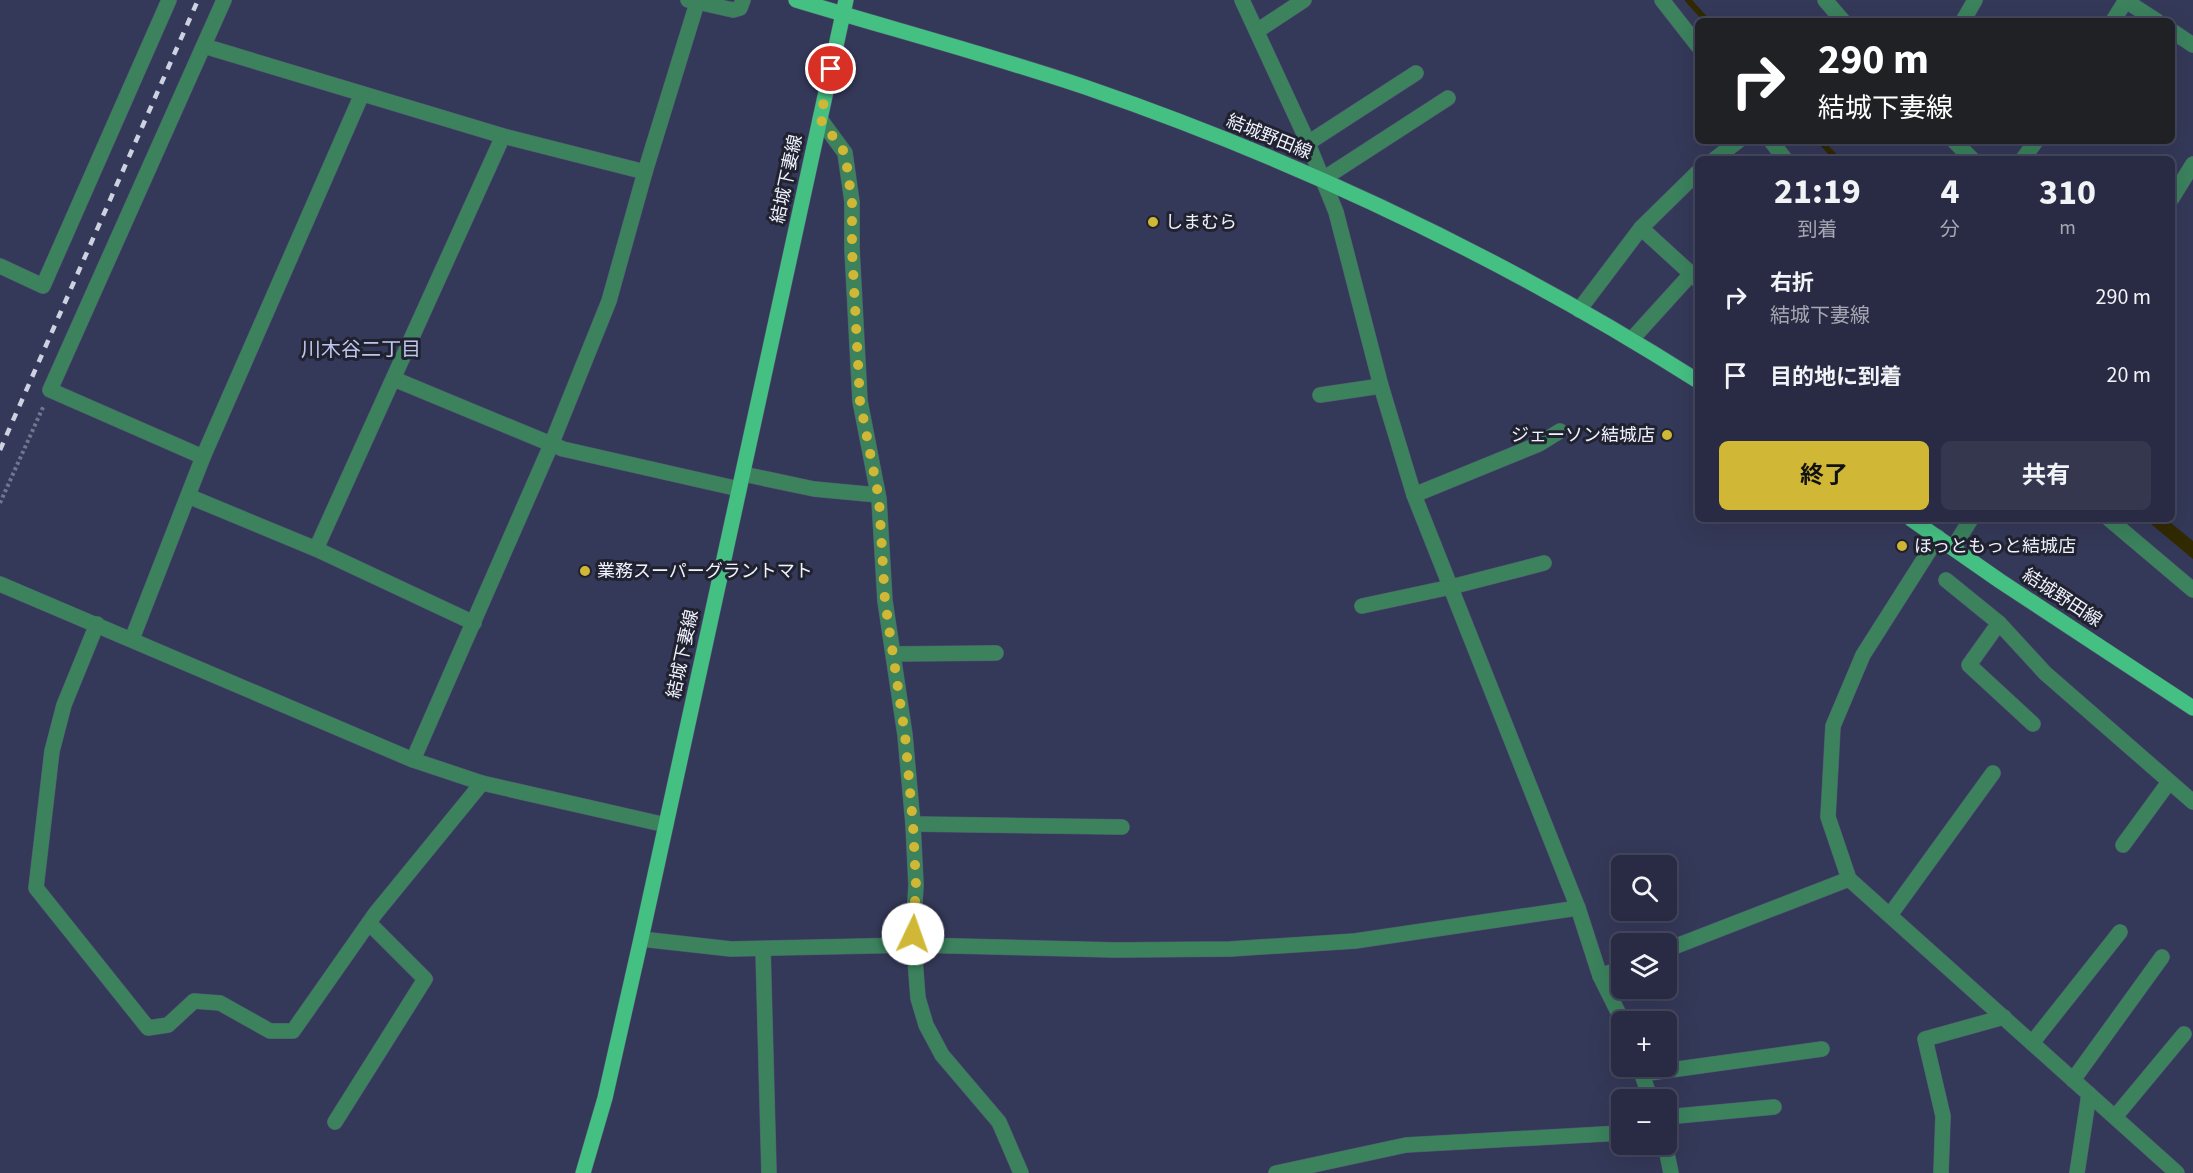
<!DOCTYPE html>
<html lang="ja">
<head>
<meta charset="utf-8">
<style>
  :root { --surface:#282b43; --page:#34374e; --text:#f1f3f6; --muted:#a5a7b2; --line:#44475c; --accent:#d0b836 }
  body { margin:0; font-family:"Source Sans 3","Noto Sans JP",sans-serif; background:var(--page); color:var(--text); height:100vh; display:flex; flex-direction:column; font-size:22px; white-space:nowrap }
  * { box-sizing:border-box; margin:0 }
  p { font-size:20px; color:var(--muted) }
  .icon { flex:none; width:33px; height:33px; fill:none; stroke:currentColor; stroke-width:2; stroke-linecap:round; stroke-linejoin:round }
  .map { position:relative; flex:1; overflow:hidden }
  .side { position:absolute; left:1695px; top:156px; width:480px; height:366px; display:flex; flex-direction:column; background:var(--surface); border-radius:9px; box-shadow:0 6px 24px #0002,0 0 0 2px var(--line) }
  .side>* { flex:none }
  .top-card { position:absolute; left:1695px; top:18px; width:480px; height:126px; border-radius:9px; box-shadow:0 6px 24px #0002,0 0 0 2px var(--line); background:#202124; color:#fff; overflow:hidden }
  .controls { position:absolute; left:1611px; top:855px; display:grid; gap:12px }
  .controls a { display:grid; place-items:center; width:66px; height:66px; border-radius:9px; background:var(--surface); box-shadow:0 6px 24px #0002,0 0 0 2px var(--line); font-size:30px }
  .pin { position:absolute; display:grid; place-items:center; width:51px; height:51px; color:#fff; margin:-26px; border:3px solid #fff; border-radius:50%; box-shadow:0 2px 6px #0007 }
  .me { position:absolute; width:66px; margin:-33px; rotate:3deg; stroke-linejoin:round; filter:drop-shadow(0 0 4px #0008) }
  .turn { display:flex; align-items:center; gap:21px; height:126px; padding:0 24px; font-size:27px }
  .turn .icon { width:78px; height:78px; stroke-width:2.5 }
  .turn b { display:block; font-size:42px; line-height:51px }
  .eta { display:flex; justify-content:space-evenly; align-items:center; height:102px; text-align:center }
  .eta b { font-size:36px; font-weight:700; line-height:42px }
  .primary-button { display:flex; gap:12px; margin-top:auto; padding:12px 24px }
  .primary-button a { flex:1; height:69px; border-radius:9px; background:var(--accent); color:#111; font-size:24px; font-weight:700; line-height:69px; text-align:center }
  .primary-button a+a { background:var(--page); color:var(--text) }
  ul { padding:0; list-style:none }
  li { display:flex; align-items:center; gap:18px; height:78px; padding:0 24px }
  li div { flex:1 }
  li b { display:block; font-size:22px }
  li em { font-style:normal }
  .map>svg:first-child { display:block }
</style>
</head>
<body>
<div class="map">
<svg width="2193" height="1173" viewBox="0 0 2193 1173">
  <rect width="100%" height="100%" fill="#353959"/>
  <path fill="#312900" d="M 2145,519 L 2166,519 L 2193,541 L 2193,559 Z"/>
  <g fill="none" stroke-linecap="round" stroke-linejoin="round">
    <g stroke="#312900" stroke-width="6">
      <path d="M 1688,0 L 1707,21"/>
      <path d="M 1820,141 L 1837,159"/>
    </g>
    <defs>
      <g id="minor">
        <path d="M 688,0 L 733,10 L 740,8 L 743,0"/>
        <path d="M 1242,0 L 1305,136 L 1336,212 L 1381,386 L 1414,495 L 1578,908 L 1600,976 L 1623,1022"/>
        <path d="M 1662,0 L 1698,46"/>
        <path d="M 1825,0 L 1843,21"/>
        <path d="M 2126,1 L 2157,21"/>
        <path d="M 1963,21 L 1975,0"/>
        <path d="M 2113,21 L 2126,0"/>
        <path d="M 1257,31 L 1304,0"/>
        <path d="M 2172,31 L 2193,45"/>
        <path d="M 204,46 L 503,136 L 645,172"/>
        <path d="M 820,119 L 845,153 L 852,202 L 852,249 L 860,401 L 879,499 L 885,601 L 905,735 L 913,824 L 916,885 L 913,934 L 918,998 L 926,1025 L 942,1055 L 999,1122 L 1021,1173"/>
        <path d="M 1771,141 L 1785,159"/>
        <path d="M 1954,141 L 1972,159"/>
        <path d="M 1308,143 L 1416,73"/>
        <path d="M 1715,159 L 1738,141"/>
        <path d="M 2023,159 L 2036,141"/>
        <path d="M 1323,179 L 1448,98"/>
        <path d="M 2172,198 L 2193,164"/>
        <path d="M 1641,228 L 1698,280"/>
        <path d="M 0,266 L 43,286 L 169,0"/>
        <path d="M 1579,310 L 1641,228 L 1698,172"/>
        <path d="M 1632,339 L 1691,274"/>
        <path d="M 394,379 L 563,449 L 739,489"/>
        <path d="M 1320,395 L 1381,386"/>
        <path d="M 203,457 L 50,390 L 224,0"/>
        <path d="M 743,474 L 814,489 L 878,495"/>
        <path d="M 1414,495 L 1539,444 L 1560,431"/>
        <path d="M 188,496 L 316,549 L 474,623"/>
        <path d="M 2109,519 L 2193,590"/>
        <path d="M 1938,537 L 1863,655 L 1833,726 L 1828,817 L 1849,879 L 2177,1173"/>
        <path d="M 1953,548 L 1971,519"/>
        <path d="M 316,549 L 503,136"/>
        <path d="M 1946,580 L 1999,623 L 2045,673 L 2193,802"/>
        <path d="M 0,584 L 413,760 L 482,783 L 666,825"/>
        <path d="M 1362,606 L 1451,587 L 1544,563"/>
        <path d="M 1999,623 L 1969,665 L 2033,724"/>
        <path d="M 97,624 L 64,705 L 52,751 L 36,888 L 148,1028 L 168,1025 L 194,1001 L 220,1003 L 270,1031 L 293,1031 L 375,914 L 482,783"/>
        <path d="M 132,639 L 203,457 L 362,94"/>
        <path d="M 893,654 L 996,653"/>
        <path d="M 413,760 L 551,445 L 609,301 L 645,172 L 697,3"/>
        <path d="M 913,824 L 1122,827"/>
        <path d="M 2123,845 L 2169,782"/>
        <path d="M 1890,915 L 1993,773"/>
        <path d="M 641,939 L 731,949 L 914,945 L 1116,950 L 1230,949 L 1355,941 L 1578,908"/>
        <path d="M 763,949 L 769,1173"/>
        <path d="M 1666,950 L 1849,879"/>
        <path d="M 1600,976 L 1622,968"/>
        <path d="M 2032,1043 L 2120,932"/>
        <path d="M 1639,1066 L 1651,1100"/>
        <path d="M 1642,1074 L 1822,1049"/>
        <path d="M 2073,1080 L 2162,957"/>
        <path d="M 1666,1117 L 1774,1107"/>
        <path d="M 2115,1117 L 2184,1034"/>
        <path d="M 335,1122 L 425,979 L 369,923"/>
        <path d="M 1665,1144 L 1671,1173"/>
        <path d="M 1276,1173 L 1406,1145 L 1622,1133"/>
        <path d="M 1941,1173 L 1943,1116 L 1925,1039 L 2004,1017"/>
        <path d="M 2077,1173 L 2089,1094"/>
      </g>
      <g id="major">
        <path d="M 796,0 C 892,29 990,55 1085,87 C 1300,161 1506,259 1698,381"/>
        <path d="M 1911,519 L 2000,581 L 2193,708"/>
        <path d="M 583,1173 L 605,1098 L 641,939 L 846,0"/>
      </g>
    </defs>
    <use href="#minor" stroke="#535773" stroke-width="16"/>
    <use href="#major" stroke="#535773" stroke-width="16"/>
    <path stroke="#72758f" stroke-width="4" stroke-dasharray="3 3" stroke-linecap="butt" d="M 0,503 L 44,405"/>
    <use href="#minor" stroke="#3b825d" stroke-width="15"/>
    <use href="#major" stroke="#45c083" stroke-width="15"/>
    <path stroke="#ced1e0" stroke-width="4.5" stroke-dasharray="8 8" stroke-linecap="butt" d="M 0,450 L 198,0"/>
  </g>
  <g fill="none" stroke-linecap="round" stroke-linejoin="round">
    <path stroke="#d0b836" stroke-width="10" stroke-dasharray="0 18" d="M 831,69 L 820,119 L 845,153 L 852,202 L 852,249 L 860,401 L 879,499 L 885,601 L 905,735 L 913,824 L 916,885 L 913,934"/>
  </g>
  <g fill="#d0b836" stroke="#202230" stroke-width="2">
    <circle cx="1153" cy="222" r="6"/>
    <circle cx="1667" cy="435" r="6"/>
    <circle cx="1902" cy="546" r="6"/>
    <circle cx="585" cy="571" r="6"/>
  </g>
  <g text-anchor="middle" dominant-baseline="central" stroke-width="6" stroke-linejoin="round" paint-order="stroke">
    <g font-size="18" fill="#f0f2fe" stroke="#202230">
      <text transform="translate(1269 137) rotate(22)">結城野田線</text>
      <text transform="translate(787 179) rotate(-78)">結城下妻線</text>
      <text transform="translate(2062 598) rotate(33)">結城野田線</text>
      <text transform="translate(683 654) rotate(-78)">結城下妻線</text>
    </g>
    <g font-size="18" fill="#f0f2fe" stroke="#202230" text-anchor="start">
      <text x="1165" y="222">しまむら</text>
      <text x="1655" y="435" text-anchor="end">ジェーソン結城店</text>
      <text x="1914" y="546">ほっともっと結城店</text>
      <text x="597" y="571">業務スーパーグラントマト</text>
    </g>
    <g font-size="20" fill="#bfc5ec" stroke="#202230">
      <text x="361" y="350">川木谷二丁目</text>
    </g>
  </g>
</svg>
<div class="controls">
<a><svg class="icon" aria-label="search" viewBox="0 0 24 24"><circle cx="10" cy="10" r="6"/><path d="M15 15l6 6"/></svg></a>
<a><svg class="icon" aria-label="layers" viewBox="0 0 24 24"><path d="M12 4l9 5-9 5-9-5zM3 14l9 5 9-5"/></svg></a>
<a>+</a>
<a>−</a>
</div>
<div class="pin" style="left:831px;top:69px;background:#d93025"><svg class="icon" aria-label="arrive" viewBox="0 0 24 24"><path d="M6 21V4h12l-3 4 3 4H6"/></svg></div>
<svg class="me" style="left:913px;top:934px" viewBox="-20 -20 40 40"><circle r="19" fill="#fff"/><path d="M0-13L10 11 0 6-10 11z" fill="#d0b836"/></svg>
<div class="top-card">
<div class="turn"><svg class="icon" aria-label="right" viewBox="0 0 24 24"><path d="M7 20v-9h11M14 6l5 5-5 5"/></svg><div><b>290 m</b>結城下妻線</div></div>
</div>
<section class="side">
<div class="eta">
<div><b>21:19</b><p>到着</p></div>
<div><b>4</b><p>分</p></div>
<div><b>310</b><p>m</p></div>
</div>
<ul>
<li><svg class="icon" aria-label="right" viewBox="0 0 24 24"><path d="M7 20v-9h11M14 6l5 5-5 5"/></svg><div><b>右折</b><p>結城下妻線</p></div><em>290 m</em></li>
<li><svg class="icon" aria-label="arrive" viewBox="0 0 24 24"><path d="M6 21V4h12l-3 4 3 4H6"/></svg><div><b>目的地に到着</b></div><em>20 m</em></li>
</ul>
<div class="primary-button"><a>終了</a><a>共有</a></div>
</section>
</div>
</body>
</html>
